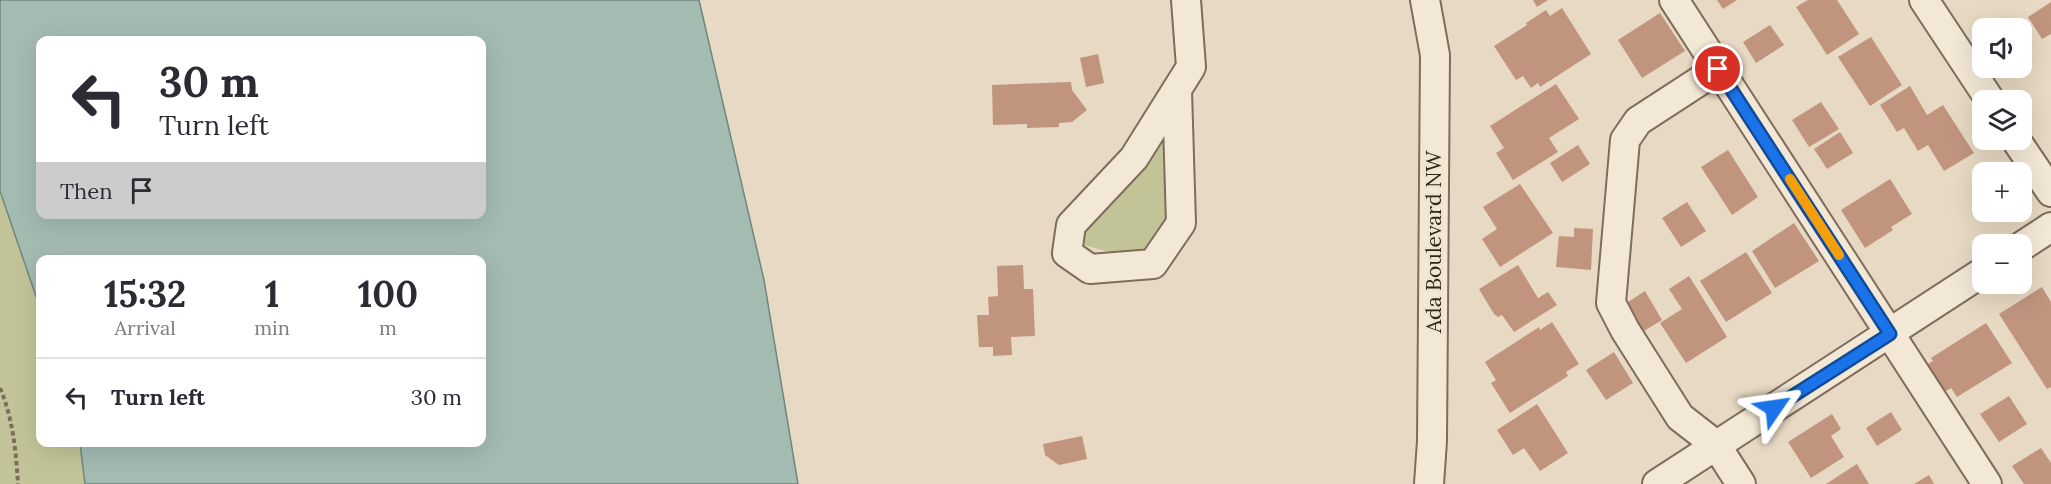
<!DOCTYPE html>
<html lang="en">
<head>
<meta charset="utf-8">
<style>
  :root { --surface:#fff; --page:#f2f2f3; --text:#2b2b33; --muted:#7c7c81; --line:#e1e1e2 }
  body { margin:0; font-family:Lora,serif; background:var(--page); color:var(--text); height:100vh; display:flex; flex-direction:column; font-size:22px; white-space:nowrap }
  * { box-sizing:border-box; margin:0 }
  p { font-size:20px; color:var(--muted) }
  .icon { flex:none; width:33px; height:33px; fill:none; stroke:currentColor; stroke-width:2; stroke-linecap:round; stroke-linejoin:round }
  .map { position:relative; flex:1; overflow:hidden }
  .panel { position:absolute; left:36px; top:255px; width:450px; height:192px; display:flex; flex-direction:column; background:var(--surface); border-radius:12px; box-shadow:0 6px 24px #0002 }
  .panel>* { flex:none }
  .guide { position:absolute; left:36px; top:36px; width:450px; height:183px; border-radius:12px; box-shadow:0 6px 24px #0002; background:#fff; color:var(--text); overflow:hidden }
  .buttons { position:absolute; left:1972px; top:18px; display:grid; gap:12px }
  .buttons a { display:grid; place-items:center; width:60px; height:60px; border-radius:12px; background:var(--surface); box-shadow:0 6px 24px #0002; font-size:30px }
  .pin { position:absolute; display:grid; place-items:center; width:51px; height:51px; color:#fff; margin:-26px; border:3px solid #fff; border-radius:50%; box-shadow:0 2px 6px #0007 }
  .me { position:absolute; width:66px; margin:-33px; rotate:58deg; stroke-linejoin:round; filter:drop-shadow(0 0 4px #0008) }
  .turn { display:flex; align-items:center; gap:21px; height:126px; padding:0 24px; font-size:27px }
  .turn .icon { width:78px; height:78px; stroke-width:2.5 }
  .turn b { display:block; font-size:42px; line-height:51px }
  .then { display:flex; align-items:center; height:57px; padding:0 24px; background:#0003; gap:12px; font-size:22px }
  .eta { display:flex; justify-content:space-evenly; align-items:center; height:102px; text-align:center }
  .eta b { font-size:36px; font-weight:700; line-height:42px }
  ul { padding:0; list-style:none }
  li { display:flex; align-items:center; gap:18px; height:78px; padding:0 24px; border-top:2px solid var(--line) }
  li div { flex:1 }
  li b { display:block; font-size:22px }
  li em { font-style:normal }
  .map>svg:first-child { display:block }
</style>
</head>
<body>
<div class="map">
<svg width="2051" height="484" viewBox="0 0 2051 484">
  <rect width="100%" height="100%" fill="#e7d9c3"/>
  <g fill="#c2c498">
    <path d="M 1172,126 L 1171,218 L 1148,252 L 1119,255 L 1084,245 L 1083,233 Z"/>
    <path d="M 0,191 L 40,308 L 40,442 L 80,443 L 85,484 L 0,484 Z"/>
  </g>
  <path fill="#a4bbb2" stroke="#6d877f" stroke-width="1.5" fill-rule="evenodd" d="M 0,0 L 699,0 L 764,280 L 798,484 L 85,484 L 80,443 L 482,442 L 482,260 L 40,260 L 40,308 L 0,191 ZM 40,40 L 482,40 L 482,214 L 40,214 Z"/>
  <g fill="#c1947d">
    <path d="M 1533,0 L 1548,0 L 1537,7 Z"/>
    <path d="M 1717,0 L 1737,0 L 1723,9 Z"/>
    <path d="M 1808,0 L 1837,0 L 1859,34 L 1827,55 L 1796,7 Z"/>
    <path d="M 2051,2 L 2051,34 L 2042,39 L 2028,17 Z"/>
    <path d="M 1562,8 L 1591,54 L 1540,87 L 1538,83 L 1531,88 L 1523,76 L 1516,80 L 1494,46 L 1527,25 L 1526,23 L 1546,10 L 1550,16 Z"/>
    <path d="M 1660,13 L 1685,51 L 1642,78 L 1618,40 Z"/>
    <path d="M 1770,25 L 1784,45 L 1756,63 L 1743,42 Z"/>
    <path d="M 1871,37 L 1902,85 L 1870,106 L 1838,57 Z"/>
    <path d="M 1098,54 L 1104,83 L 1086,87 L 1080,58 Z"/>
    <path d="M 1071,82 L 1072,90 L 1087,110 L 1072,122 L 1059,123 L 1059,127 L 1027,128 L 1027,124 L 993,125 L 992,85 Z"/>
    <path d="M 1556,84 L 1579,119 L 1549,138 L 1558,152 L 1513,180 L 1496,153 L 1504,148 L 1490,126 Z"/>
    <path d="M 1910,86 L 1927,115 L 1943,105 L 1974,153 L 1944,171 L 1928,145 L 1918,151 L 1904,128 L 1897,132 L 1880,105 Z"/>
    <path d="M 1821,102 L 1839,129 L 1809,147 L 1792,120 Z"/>
    <path d="M 1840,132 L 1853,153 L 1827,169 L 1814,149 Z"/>
    <path d="M 1578,145 L 1590,164 L 1562,182 L 1550,163 Z"/>
    <path d="M 1728,150 L 1758,197 L 1732,215 L 1701,167 Z"/>
    <path d="M 1890,179 L 1912,214 L 1891,227 L 1893,230 L 1865,248 L 1841,210 Z"/>
    <path d="M 1520,184 L 1553,233 L 1500,267 L 1482,239 L 1497,229 L 1483,207 Z"/>
    <path d="M 1687,202 L 1706,231 L 1681,247 L 1662,218 Z"/>
    <path d="M 1794,223 L 1819,261 L 1775,288 L 1752,251 Z"/>
    <path d="M 1574,228 L 1593,229 L 1591,270 L 1556,267 L 1559,236 L 1574,237 Z"/>
    <path d="M 1746,252 L 1772,293 L 1726,322 L 1700,281 Z"/>
    <path d="M 1023,265 L 1024,289 L 1033,289 L 1035,336 L 1011,337 L 1012,355 L 993,356 L 993,347 L 979,347 L 977,315 L 989,315 L 988,297 L 998,296 L 997,266 Z"/>
    <path d="M 1518,265 L 1538,298 L 1548,292 L 1557,305 L 1514,332 L 1502,315 L 1498,317 L 1494,314 L 1479,289 Z"/>
    <path d="M 1689,276 L 1727,337 L 1686,363 L 1660,323 L 1682,309 L 1669,289 Z"/>
    <path d="M 2042,287 L 2051,302 L 2051,387 L 2047,389 L 1999,314 Z"/>
    <path d="M 1645,291 L 1662,320 L 1639,334 L 1622,306 Z"/>
    <path d="M 1552,322 L 1579,364 L 1566,372 L 1568,376 L 1510,413 L 1491,383 L 1496,380 L 1485,362 L 1539,327 L 1540,330 Z"/>
    <path d="M 1986,323 L 2012,363 L 1957,397 L 1951,388 L 1942,393 L 1925,366 L 1933,361 L 1931,358 Z"/>
    <path d="M 1614,352 L 1633,383 L 1606,400 L 1586,370 Z"/>
    <path d="M 2009,396 L 2027,424 L 1999,442 L 1980,414 Z"/>
    <path d="M 1537,404 L 1568,453 L 1540,471 L 1524,448 L 1513,455 L 1497,430 Z"/>
    <path d="M 1891,412 L 1902,430 L 1877,446 L 1866,428 Z"/>
    <path d="M 1832,414 L 1841,429 L 1831,436 L 1844,457 L 1811,478 L 1788,442 Z"/>
    <path d="M 1082,436 L 1087,459 L 1059,465 L 1045,455 L 1043,444 Z"/>
    <path d="M 2041,448 L 2051,463 L 2051,484 L 2024,484 L 2012,466 Z"/>
    <path d="M 1857,464 L 1869,484 L 1826,484 Z"/>
    <path d="M 1929,475 L 1934,484 L 1914,484 Z"/>
  </g>
  <g fill="none" stroke-linecap="round" stroke-linejoin="round">
    <defs>
      <g id="minor">
        <path d="M 1425,0 L 1435,55 L 1432,441 L 1429,484"/>
        <path d="M 1674,0 L 1987,484"/>
        <path d="M 1924,0 L 1990,100"/>
        <path d="M 1718,69 L 1638,121 L 1625,140 L 1611,303 L 1625,330 L 1680,417 L 1716,445 L 1741,484"/>
        <path d="M 1177,91 L 1181,223 L 1153,264 L 1090,269 L 1067,253 L 1071,225 L 1134,158 L 1191,67 L 1186,0"/>
        <path d="M 2016,140 L 2051,192"/>
        <path d="M 2022,246 L 2051,227"/>
        <path d="M 1657,484 L 1983,272"/>
      </g>
    </defs>
    <use href="#minor" stroke="#7f6c5c" stroke-width="32"/>
    <path stroke="#7f6c5c" stroke-width="4" stroke-dasharray="4.5 3" stroke-linecap="butt" d="M 0,388 C 13,418 16,452 18,484"/>
    <use href="#minor" stroke="#f3e8d5" stroke-width="28"/>
  </g>
  <g fill="none" stroke-linecap="round" stroke-linejoin="round">
    <defs>
      <path id="route" d="M 1718,69 L 1890,334 L 1774,408"/>
    </defs>
    <use href="#route" stroke="#114b97" stroke-width="15"/>
    <use href="#route" stroke="#1a73e8" stroke-width="10"/>
    <path stroke="#f59e0b" stroke-width="10" d="M 1790,179 L 1839,255"/>
  </g>
  <g text-anchor="middle" dominant-baseline="central" stroke-width="5" stroke-linejoin="round" paint-order="stroke">
    <g font-size="21" fill="#31261e" stroke="#f0e4d1">
      <text transform="translate(1433 242) rotate(-90)">Ada Boulevard NW</text>
    </g>
  </g>
</svg>
<div class="buttons">
<a><svg class="icon" aria-label="sound" viewBox="0 0 24 24"><path d="M4 9h4l5-4v14l-5-4H4zM17 9q2 3 0 6"/></svg></a>
<a><svg class="icon" aria-label="layers" viewBox="0 0 24 24"><path d="M12 4l9 5-9 5-9-5zM3 14l9 5 9-5"/></svg></a>
<a>+</a>
<a>−</a>
</div>
<div class="pin" style="left:1718px;top:69px;background:#d93025"><svg class="icon" aria-label="arrive" viewBox="0 0 24 24"><path d="M6 21V4h12l-3 4 3 4H6"/></svg></div>
<svg class="me" style="left:1774px;top:408px" viewBox="-20 -20 40 40"><path d="M0-17L14 15 0 8-14 15z" fill="#1a73e8" stroke="#fff" stroke-width="4"/></svg>
<div class="guide">
<div class="turn"><svg class="icon" aria-label="left" viewBox="0 0 24 24"><path d="M17 20v-9H6M10 6l-5 5 5 5"/></svg><div><b>30 m</b>Turn left</div></div>
<div class="then">Then<svg class="icon" aria-label="arrive" viewBox="0 0 24 24"><path d="M6 21V4h12l-3 4 3 4H6"/></svg></div>
</div>
<section class="panel">
<div class="eta">
<div><b>15:32</b><p>Arrival</p></div>
<div><b>1</b><p>min</p></div>
<div><b>100</b><p>m</p></div>
</div>
<ul>
<li><svg class="icon" aria-label="left" viewBox="0 0 24 24"><path d="M17 20v-9H6M10 6l-5 5 5 5"/></svg><div><b>Turn left</b></div><em>30 m</em></li>
</ul>
</section>
</div>
</body>
</html>
